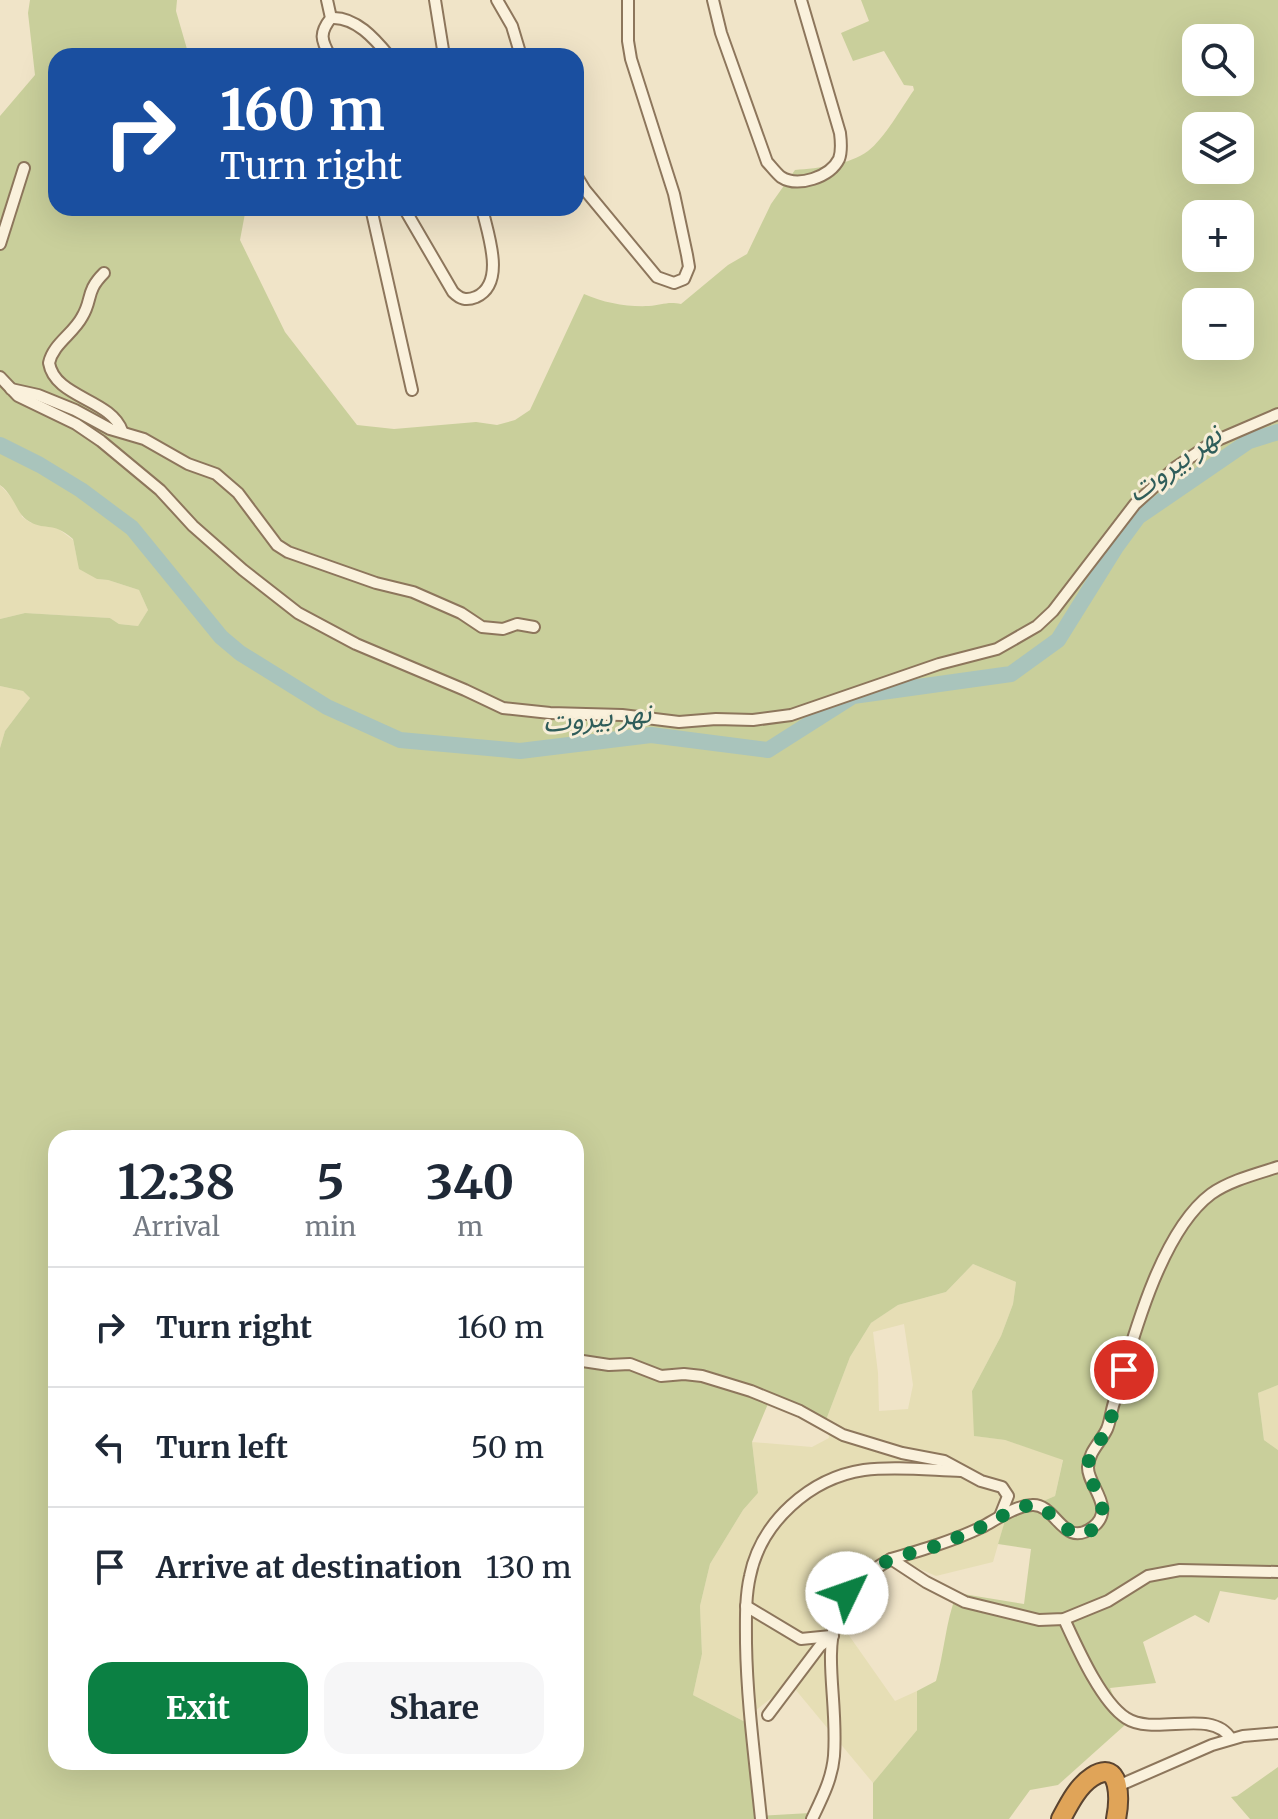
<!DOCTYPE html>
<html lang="en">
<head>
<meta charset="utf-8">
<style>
  :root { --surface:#fff; --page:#f6f6f7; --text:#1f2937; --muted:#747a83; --line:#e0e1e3; --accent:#0b8043 }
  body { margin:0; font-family:Merriweather,"Noto Sans Arabic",serif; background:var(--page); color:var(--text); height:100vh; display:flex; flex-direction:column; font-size:30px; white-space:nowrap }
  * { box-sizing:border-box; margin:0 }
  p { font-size:26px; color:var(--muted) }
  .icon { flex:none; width:44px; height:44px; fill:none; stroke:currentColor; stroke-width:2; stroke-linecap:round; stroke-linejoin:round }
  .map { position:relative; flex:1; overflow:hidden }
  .side { position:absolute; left:48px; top:1130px; width:536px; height:640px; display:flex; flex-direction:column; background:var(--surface); border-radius:24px; box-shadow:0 8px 32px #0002 }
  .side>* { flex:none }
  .guide { position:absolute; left:48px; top:48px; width:536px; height:168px; border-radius:24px; box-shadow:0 8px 32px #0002; background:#1a4fa0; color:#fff; overflow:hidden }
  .buttons { position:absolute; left:1182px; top:24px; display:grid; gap:16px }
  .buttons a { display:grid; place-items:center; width:72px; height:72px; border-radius:16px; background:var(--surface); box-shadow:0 8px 32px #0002; font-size:40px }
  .pin { position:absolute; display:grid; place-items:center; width:68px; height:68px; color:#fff; margin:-34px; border:4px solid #fff; border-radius:50%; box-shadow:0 2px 8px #0007 }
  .me { position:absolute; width:88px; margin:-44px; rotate:48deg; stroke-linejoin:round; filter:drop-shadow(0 0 6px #0008) }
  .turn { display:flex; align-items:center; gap:28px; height:168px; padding:0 40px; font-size:36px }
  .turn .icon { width:104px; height:104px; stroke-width:2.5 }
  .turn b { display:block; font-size:56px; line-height:68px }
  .eta { display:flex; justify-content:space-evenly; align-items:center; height:136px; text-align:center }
  .eta b { font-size:48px; font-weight:700; line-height:56px }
  .action { display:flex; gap:16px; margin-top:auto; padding:16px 40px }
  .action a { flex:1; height:92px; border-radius:24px; background:var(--accent); color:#fff; font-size:32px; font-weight:700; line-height:92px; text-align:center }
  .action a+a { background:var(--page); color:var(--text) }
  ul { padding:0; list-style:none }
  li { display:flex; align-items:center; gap:24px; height:120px; padding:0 40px; border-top:2px solid var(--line) }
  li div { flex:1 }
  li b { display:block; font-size:30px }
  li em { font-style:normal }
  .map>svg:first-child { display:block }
</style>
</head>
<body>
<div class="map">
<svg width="1278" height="1819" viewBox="0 0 1278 1819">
  <rect width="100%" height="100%" fill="#f0e4c8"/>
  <g fill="#e6deb5" fill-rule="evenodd">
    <path d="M 0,485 L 19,506 L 22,517 L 31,523 L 53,525 L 73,540 L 77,558 L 97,579 L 108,580 L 139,590 L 148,610 L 138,626 L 119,624 L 110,618 L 25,613 L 0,619 Z"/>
    <path d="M 0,686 L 23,691 L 30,698 L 5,731 L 0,748 Z"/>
    <path d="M 973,1264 L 1016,1282 L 1013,1304 L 1001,1336 L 972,1391 L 975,1436 L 1005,1440 L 1063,1459 L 1055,1496 L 1006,1517 L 993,1562 L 936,1576 L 913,1566 L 890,1564 L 852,1572 L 846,1579 L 836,1617 L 895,1701 L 917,1691 L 917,1730 L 873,1783 L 790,1683 L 750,1715 L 751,1725 L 693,1695 L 702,1654 L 700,1606 L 710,1564 L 743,1510 L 758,1493 L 752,1442 L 812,1447 L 829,1438 L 826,1420 L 850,1357 L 871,1323 L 898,1305 L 946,1292 ZM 904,1324 L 913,1385 L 908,1409 L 879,1411 L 878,1373 L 873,1332 Z"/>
    <path d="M 1278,1385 L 1278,1450 L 1264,1440 L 1258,1393 Z"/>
  </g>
  <g fill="#c9cf9b" fill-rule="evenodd">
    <path d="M 30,0 L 177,0 L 176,11 L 189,56 L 56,56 L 56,208 L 246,208 L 240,240 L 285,332 L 357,425 L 394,429 L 476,422 L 497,425 L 515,420 L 530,410 L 584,294 C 604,303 627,307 649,306 C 661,305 668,301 681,304 L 728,265 L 747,254 L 771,204 L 795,170 C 819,168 849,165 868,151 C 884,139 902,107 914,90 L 913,86 L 904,85 L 884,51 L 853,61 L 841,33 L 869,21 L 861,0 L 1278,0 L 1278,1385 L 1258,1393 L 1264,1440 L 1278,1450 L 1278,1597 L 1275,1600 L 1220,1591 L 1209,1623 L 1195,1615 L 1143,1642 L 1156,1683 L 1110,1688 L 1125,1725 L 1058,1785 L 1030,1790 L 1009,1819 L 873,1819 L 873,1783 L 917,1730 L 917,1691 L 936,1681 C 944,1654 946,1620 956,1596 L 963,1594 L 1024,1604 L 1031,1549 L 998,1544 L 1006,1517 L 1055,1496 L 1063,1460 L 1005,1440 L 974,1436 L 972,1391 L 1001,1336 L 1013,1304 L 1016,1282 L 973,1264 L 946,1292 L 898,1305 L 871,1323 L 850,1357 L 826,1420 L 770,1399 L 752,1442 L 758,1493 L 743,1510 L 710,1564 L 700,1606 L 702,1654 L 693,1695 L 751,1725 L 759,1816 L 810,1813 L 813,1819 L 0,1819 L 0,748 L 5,731 L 30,698 L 23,691 L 0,686 L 0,619 L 25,613 L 110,618 L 119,624 L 138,626 L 148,610 L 139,590 L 108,580 L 97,579 L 79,569 L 73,539 C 52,520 44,532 27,520 C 17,514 14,495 0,485 L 0,116 L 35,75 L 28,13 ZM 1196,38 L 1240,38 L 1240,82 L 1196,82 ZM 1196,126 L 1240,126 L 1240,170 L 1196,170 ZM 1196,214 L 1240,214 L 1240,258 L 1196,258 ZM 1196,302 L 1240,302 L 1240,346 L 1196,346 ZM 56,1138 L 576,1138 L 576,1762 L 56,1762 Z"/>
    <path d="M 1278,1767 L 1278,1819 L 1250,1819 L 1231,1797 L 1237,1796 Z"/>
  </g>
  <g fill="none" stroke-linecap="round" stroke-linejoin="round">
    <path stroke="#a9c4bc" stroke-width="16" d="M 0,445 L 40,465 L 81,490 L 132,528 L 221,637 L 240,653 L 327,707 L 400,740 L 520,751 L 651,735 L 768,750 L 853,696 L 1011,674 L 1058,640 L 1116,547 L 1138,517 L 1249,441 L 1278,432"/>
    <defs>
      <g id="street">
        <path d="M 327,0 L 331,18 C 319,33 321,40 330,56"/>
        <path d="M 435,0 L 444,56"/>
        <path d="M 497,0 L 512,26 L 521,56"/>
        <path d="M 713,0 L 721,33 L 767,162 C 771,166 776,173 781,177 C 798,188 830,177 839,159 C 842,151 841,141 840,133 L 801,0"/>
        <path d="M 331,18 C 355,16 375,39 389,56"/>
        <path d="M 576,175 L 585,190 L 657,277 L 674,283 L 684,279 L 689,267 L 687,255 L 674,194 L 631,59 L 628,41 L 628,0"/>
        <path d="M 371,208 L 412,390"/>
        <path d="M 404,208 L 453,292 C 460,299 466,301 476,297 C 507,283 487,232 482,208"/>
        <path d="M 0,244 L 24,168"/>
        <path d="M 104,273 C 85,292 93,299 82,317 C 73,334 53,344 49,363 C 55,398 111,399 122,431"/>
        <path d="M 0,377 L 18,396 L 76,424 L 101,441 L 160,490 L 193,526 L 243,570 L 298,613 L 356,644 L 465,690 L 503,708 L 550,713 L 622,715 L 679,722 L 716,719 L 753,720 L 791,715 L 939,664 L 997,649 L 1037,626 L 1053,611 L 1135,504 L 1176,467 L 1213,442 L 1278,414"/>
        <path d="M 11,389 L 38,395 L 75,410 L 110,429 L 144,439 L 188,464 L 216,474 L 238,493 L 277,545 L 288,552 L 376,583 L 413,592 L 461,613 L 482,627 L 503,629 L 517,624 L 534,627"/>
        <path d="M 576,1360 L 609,1365 L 630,1364 L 661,1376 L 684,1374 L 702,1376 L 751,1391 L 800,1411 L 843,1435 L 902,1453 L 944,1461 L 981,1481 L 1002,1487 L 1008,1496 L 1000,1516"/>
        <path d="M 891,1559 C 922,1550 953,1541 982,1527 C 997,1519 1015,1506 1032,1505 C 1056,1503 1063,1550 1093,1527 C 1117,1508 1087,1485 1088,1467 C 1089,1451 1101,1442 1107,1429 C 1110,1422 1111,1413 1113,1406 C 1131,1345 1159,1233 1211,1194 C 1229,1181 1256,1174 1278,1167"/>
        <path d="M 746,1606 L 801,1639 L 831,1636"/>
        <path d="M 1064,1619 C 1077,1647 1101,1702 1126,1718 C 1155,1737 1212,1707 1231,1739"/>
        <path d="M 768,1715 L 820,1646 L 833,1636"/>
        <path d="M 1118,1786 L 1212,1745 L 1243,1736 L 1278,1733"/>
        <path d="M 761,1819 C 755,1760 747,1702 746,1643 C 746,1620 745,1598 750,1576 C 761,1522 810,1478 864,1470 C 895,1466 930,1470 961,1471"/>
        <path d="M 812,1819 C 822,1798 832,1779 834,1756 C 840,1674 802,1608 891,1559 L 926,1582 L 965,1602 L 1039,1620 L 1064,1619 L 1108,1601 L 1148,1576 L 1180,1570 L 1278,1572"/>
      </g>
      <path id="highway" d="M 1061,1819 C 1069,1804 1078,1786 1092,1777 C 1123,1757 1119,1804 1116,1819"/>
    </defs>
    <use href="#street" stroke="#8d765c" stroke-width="14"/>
    <use href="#highway" stroke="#5b4430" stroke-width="22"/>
    <use href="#street" stroke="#faf1dc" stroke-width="10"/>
    <use href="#highway" stroke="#e0a458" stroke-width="18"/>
  </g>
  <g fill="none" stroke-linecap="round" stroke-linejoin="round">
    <path stroke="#0b8043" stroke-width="14" stroke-dasharray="0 25.2" d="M 847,1593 C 857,1579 873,1567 890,1560 C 904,1553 921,1552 936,1546 C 951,1540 967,1534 981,1527 C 997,1520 1014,1507 1031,1505 C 1053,1503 1073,1557 1098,1523 C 1112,1503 1087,1485 1088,1466 C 1089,1451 1101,1442 1107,1429 C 1115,1410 1118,1389 1124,1370"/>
  </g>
  <g text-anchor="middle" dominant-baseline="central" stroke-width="6" stroke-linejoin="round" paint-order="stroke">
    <g font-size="28" font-style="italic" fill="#2f5d5a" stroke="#f7eed8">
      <text transform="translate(1174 463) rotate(-36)">نهر بيروت</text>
      <text transform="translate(597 717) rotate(-5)">نهر بيروت</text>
    </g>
  </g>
</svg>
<div class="buttons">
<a><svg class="icon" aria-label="search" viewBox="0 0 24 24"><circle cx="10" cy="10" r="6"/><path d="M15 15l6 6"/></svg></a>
<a><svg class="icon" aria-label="layers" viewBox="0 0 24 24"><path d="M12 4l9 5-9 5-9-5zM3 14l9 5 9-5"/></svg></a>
<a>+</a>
<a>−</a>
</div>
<div class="pin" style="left:1124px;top:1370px;background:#d93025"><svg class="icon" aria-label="arrive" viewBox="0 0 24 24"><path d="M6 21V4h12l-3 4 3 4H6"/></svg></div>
<svg class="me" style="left:847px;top:1593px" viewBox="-20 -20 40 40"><circle r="19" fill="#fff"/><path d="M0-13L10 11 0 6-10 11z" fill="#0b8043"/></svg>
<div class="guide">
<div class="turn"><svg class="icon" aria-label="right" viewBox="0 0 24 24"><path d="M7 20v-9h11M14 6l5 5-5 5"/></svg><div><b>160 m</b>Turn right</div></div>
</div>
<section class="side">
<div class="eta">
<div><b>12:38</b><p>Arrival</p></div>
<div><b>5</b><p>min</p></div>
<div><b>340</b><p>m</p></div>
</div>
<ul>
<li><svg class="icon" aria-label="right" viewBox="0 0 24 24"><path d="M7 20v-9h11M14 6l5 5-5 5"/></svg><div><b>Turn right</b></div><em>160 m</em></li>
<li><svg class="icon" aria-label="left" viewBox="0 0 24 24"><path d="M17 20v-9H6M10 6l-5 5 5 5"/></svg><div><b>Turn left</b></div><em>50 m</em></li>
<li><svg class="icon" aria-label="arrive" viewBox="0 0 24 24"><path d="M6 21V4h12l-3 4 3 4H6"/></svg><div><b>Arrive at destination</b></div><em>130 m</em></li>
</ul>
<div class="action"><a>Exit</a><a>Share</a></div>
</section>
</div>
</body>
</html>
